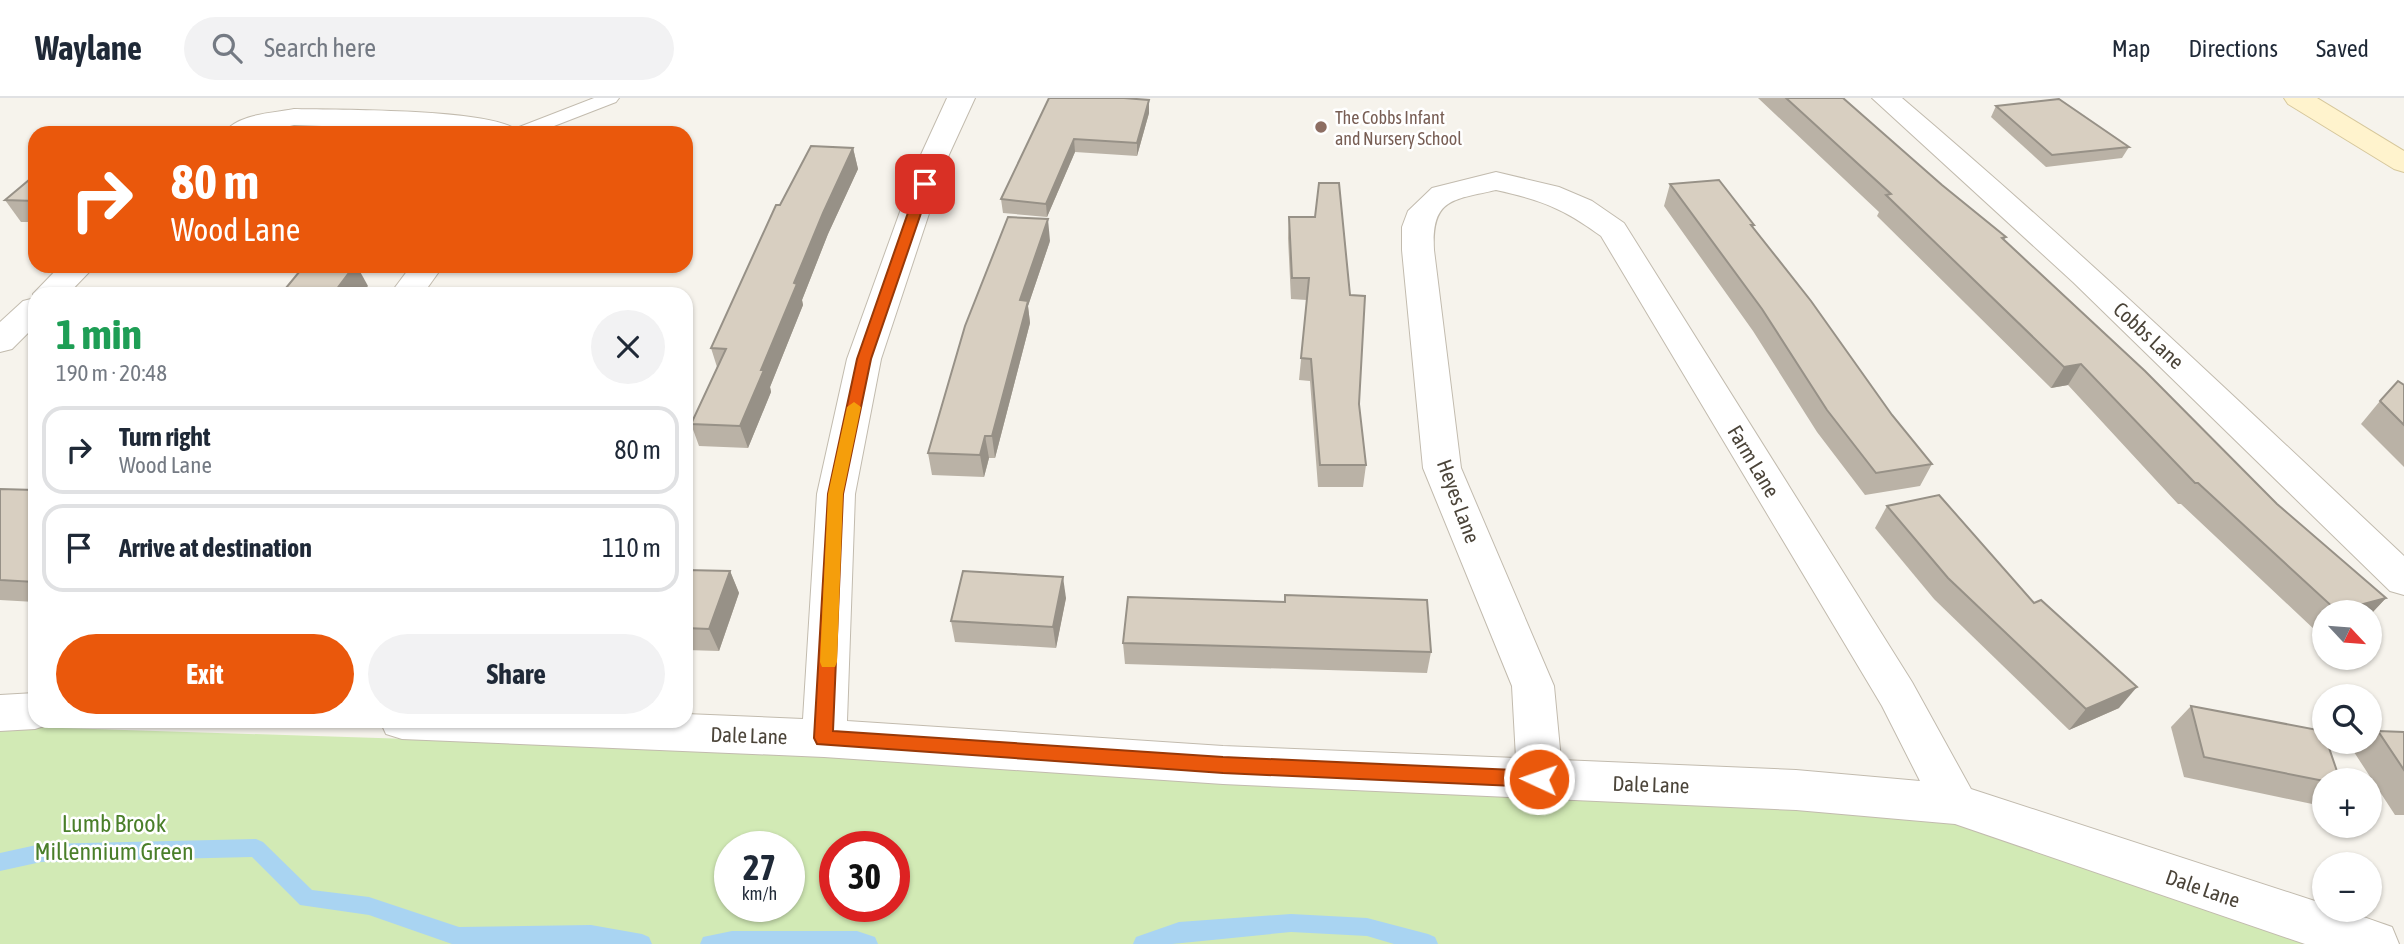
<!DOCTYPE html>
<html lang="en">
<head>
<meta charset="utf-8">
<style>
  :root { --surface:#fff; --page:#f2f2f3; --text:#1f2937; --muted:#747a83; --line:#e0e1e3; --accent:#ea580c }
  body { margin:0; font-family:"Asap Condensed",sans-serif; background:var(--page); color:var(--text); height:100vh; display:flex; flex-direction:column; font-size:26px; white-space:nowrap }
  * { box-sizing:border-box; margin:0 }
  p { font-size:23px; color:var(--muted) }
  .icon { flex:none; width:38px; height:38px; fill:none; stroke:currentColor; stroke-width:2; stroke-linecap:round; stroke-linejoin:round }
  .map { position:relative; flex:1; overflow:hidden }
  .drawer { position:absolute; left:28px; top:189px; width:665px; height:441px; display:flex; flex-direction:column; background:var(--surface); border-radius:21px; box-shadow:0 2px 5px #0004 }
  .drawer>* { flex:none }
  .hud { position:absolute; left:28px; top:28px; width:665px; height:147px; border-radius:21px; box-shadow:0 2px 5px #0004; background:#ea580c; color:#fff; overflow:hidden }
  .needle { width:46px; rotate:116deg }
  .buttons { position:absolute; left:2312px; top:502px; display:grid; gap:14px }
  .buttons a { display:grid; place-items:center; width:70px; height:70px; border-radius:50%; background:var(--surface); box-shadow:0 2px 5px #0004; font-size:35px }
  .speed { position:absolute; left:714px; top:733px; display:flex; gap:14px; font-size:35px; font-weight:700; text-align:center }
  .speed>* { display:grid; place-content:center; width:91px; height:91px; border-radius:50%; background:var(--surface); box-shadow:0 2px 5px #0004; line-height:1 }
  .speed small { font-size:18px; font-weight:400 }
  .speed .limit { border:10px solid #d22; background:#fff; color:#111 }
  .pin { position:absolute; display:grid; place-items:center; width:60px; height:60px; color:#fff; margin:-30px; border-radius:14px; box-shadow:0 4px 10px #0006 }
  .me { position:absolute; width:77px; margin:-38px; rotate:273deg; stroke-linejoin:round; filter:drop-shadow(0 0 5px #0008) }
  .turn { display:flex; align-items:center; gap:24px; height:147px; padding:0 28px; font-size:32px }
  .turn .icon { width:91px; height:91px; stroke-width:2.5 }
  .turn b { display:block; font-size:49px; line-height:60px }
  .round { display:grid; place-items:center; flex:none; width:74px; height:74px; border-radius:37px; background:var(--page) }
  .head { display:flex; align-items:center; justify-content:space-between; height:119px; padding:0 28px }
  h1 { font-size:42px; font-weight:700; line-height:52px; color:#1e9e55 }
  .button { display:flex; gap:14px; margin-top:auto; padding:14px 28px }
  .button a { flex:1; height:80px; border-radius:42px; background:var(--accent); color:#fff; font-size:28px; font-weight:700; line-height:80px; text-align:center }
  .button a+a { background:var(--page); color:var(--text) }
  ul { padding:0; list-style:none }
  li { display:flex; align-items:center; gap:21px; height:88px; margin:0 14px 10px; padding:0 14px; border:4px solid var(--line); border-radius:21px }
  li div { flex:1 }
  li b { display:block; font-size:26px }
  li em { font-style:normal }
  header { display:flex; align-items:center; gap:42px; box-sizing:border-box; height:98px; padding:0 35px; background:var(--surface); border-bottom:2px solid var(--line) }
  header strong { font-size:33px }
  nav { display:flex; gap:38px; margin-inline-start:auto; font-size:24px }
  .search { width:490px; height:63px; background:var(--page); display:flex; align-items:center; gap:18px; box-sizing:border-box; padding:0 24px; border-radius:38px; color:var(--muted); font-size:26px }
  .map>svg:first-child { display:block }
</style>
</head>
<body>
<header>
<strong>Waylane</strong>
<div class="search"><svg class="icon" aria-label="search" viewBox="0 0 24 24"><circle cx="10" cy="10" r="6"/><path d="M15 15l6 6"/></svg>Search here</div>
<nav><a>Map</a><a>Directions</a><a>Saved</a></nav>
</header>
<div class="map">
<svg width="2404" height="846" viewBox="0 0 2404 846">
  <rect width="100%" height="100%" fill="#f6f3ec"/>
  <path fill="#d2eab5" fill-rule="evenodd" d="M 0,628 L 1223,667 L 1955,706 L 2374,846 L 0,846 ZM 730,749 L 789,749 L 789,808 L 730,808 ZM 835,749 L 894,749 L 894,808 L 835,808 Z"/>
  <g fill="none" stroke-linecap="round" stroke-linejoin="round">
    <g fill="#a9d4f2" fill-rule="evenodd">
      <path d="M 256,741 L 263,744 L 312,792 L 369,799 L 459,829 L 591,827 L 642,836 L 649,839 L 652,846 L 452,846 L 369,817 L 300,807 L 252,759 L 41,764 L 0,773 L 0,755 L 41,746 Z"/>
      <path d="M 1291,816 L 1367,820 L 1428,836 L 1435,839 L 1438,846 L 1394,846 L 1367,838 L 1291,834 L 1172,846 L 1133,846 L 1136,839 L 1179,824 Z"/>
      <path d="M 732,833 L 857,833 L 875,839 L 878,846 L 700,846 L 703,839 Z"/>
    </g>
    <defs>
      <path id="lane" d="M 594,0 L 619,0 L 616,4 L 536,35 L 511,35 L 514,31 Z"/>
      <g id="street">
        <path d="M 947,0 L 975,0 L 947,61 L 881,261 L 855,396 L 847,623 L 1223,648 L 1516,660 L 1512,588 L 1423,370 L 1402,152 L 1402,129 L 1408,113 L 1432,90 L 1496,74 L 1559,89 L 1592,103 L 1624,125 L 1912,584 L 1971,691 L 2324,806 L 2324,812 C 2348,812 2369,821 2392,829 L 2399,846 L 2305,846 L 1955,726 L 1796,712 L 1223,686 L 824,659 L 402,641 L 386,636 L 380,623 L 686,623 L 686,616 L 803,621 L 817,396 L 847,261 L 919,61 ZM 1496,92 C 1541,102 1563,110 1601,138 L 1882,608 L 1920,683 L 1796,672 L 1561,662 L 1554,588 L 1461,370 L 1434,152 C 1431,100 1453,102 1496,92 Z"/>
        <path d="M 1872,0 L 1902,0 C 2075,147 2239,303 2404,458 L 2404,497 L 2390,493 L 2073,184 Z"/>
        <path d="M 294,11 C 331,12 503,10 520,35 L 294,27 L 260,35 L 224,35 C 237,16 273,15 294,11 Z"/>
        <path d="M 60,168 L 95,168 L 68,196 L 35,196 L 35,199 L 33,196 Z"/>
        <path d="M 411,168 L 443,168 L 423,196 L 390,196 Z"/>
        <path d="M 35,200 L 35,228 L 12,251 L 0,254 L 0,224 L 23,203 Z"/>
        <path d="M 35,595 L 35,623 L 52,623 L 50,626 L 35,631 L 0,633 L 0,597 Z"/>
      </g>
      <path id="secondary" d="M 2284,0 L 2317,0 L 2404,53 L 2404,74 L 2394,71 L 2288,6 Z"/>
    </defs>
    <use href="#lane" stroke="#c2bbae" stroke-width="2"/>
    <use href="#street" stroke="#c2bbae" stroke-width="2"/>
    <use href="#secondary" stroke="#d6c79b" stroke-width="2"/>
    <use href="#lane" fill="#fff" fill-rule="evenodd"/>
    <use href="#street" fill="#fff" fill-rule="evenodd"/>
    <use href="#secondary" fill="#fff3cd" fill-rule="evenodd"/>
  </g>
  <g fill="#bab2a6">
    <path d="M 1049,0 L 1149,2 L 1149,15 L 1137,58 L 1075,54 L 1047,119 L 1003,115 L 1001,101 Z"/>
    <path d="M 1758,0 L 1843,0 L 1942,87 L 2006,139 L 2004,142 L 2277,406 L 2386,500 L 2370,517 L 2370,514 L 2324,514 L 2324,532 L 2317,534 L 2181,406 L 2178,406 L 2068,287 L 2051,290 L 1877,118 L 1879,114 Z"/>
    <path d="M 1996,8 L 2129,49 L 2122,60 L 2046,69 L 1991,19 Z"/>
    <path d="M 853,50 L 858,71 L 828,136 L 802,202 L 803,207 L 770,289 L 771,294 L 748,350 L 699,348 L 691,326 L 717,269 L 711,250 L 780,107 Z"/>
    <path d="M 35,77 L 35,124 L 21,124 L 5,102 Z"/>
    <path d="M 1670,86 L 1754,127 L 1753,130 L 1892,317 L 1932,366 L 1920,388 L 1865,397 L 1817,334 L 1753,233 L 1664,108 Z"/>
    <path d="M 1289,119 L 1359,306 L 1366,367 L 1363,389 L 1318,389 L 1310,283 L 1299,282 L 1307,202 L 1291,201 L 1288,140 Z"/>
    <path d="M 1050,143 L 1028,208 L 1030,225 L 995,360 L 989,360 L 984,379 L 932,377 L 928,355 Z"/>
    <path d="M 2404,287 L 2404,369 L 2361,326 L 2380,303 Z"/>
    <path d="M 0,391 L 35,392 L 35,504 L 0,502 Z"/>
    <path d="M 1887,408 L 2034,505 L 2119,610 L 2069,632 L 1934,501 L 1875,430 Z"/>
    <path d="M 686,472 L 730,473 L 739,495 L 719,553 L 686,552 Z"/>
    <path d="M 1066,500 L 1056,550 L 955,544 L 951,523 Z"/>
    <path d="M 1123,545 L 1431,554 L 1427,575 L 1125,566 Z"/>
    <path d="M 2191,608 L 2324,682 L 2324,701 L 2317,707 L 2184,679 L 2171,629 Z"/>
    <path d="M 2378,633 L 2404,634 L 2404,717 L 2395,717 L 2354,654 L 2366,644 L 2370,644 L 2370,641 Z"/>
  </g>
  <g fill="#979187">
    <path d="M 1149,2 L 1149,15 L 1137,58 L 1137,45 Z"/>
    <path d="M 1074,41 L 1075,54 L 1047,119 L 1046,106 Z"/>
    <path d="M 853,50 L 858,71 L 828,136 L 802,202 L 803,207 L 770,289 L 771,294 L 748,350 L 740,328 L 794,185 L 823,115 Z"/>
    <path d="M 1048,121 L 1050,143 L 1028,208 L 1030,225 L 995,360 L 992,338 L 1020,202 Z"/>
    <path d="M 354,168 L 357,168 L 368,188 L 362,196 L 333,196 Z"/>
    <path d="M 2081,266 L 2068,287 L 2051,290 L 2064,269 Z"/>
    <path d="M 985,338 L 989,360 L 984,379 L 980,357 Z"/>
    <path d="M 730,473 L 739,495 L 719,553 L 709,531 Z"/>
    <path d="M 1063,479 L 1066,500 L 1056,550 L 1053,529 Z"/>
    <path d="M 2386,500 L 2370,517 L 2370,514 L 2335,514 L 2337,513 Z"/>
    <path d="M 2324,526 L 2324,532 L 2317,534 Z"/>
    <path d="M 2137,589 L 2119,610 L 2069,632 L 2086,611 Z"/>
  </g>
  <g fill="#d8cfc1" stroke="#979187" stroke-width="2">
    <path d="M 1049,0 L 1124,0 L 1149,2 L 1137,45 L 1074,41 L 1046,106 L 1001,101 Z"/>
    <path d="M 1786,0 L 1843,0 L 1942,87 L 2006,139 L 2002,140 L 2145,273 L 2277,406 L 2386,500 L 2337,513 L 2198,385 L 2195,385 L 2081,266 L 2064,269 L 1886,97 L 1891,96 Z"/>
    <path d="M 2059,1 L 2129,49 L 2052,57 L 1996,8 Z"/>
    <path d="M 811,48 L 853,50 L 823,115 L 794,185 L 797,186 L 761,272 L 764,272 L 740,328 L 691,326 L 726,251 L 711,250 L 776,107 L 780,107 Z"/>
    <path d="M 35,77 L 35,103 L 5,102 Z"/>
    <path d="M 1719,82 L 1754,127 L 1751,127 L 1811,203 L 1892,317 L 1932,366 L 1876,375 L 1827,312 L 1762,211 L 1670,86 Z"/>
    <path d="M 1319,85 L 1339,85 L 1350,197 L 1365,198 L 1359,306 L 1366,367 L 1320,367 L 1311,261 L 1301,260 L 1309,180 L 1292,180 L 1289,119 L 1315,119 Z"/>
    <path d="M 1008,119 L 1048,121 L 1020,202 L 1028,203 L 992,338 L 985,338 L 980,357 L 928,355 L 965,228 Z"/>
    <path d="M 304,168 L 354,168 L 333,196 L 281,196 Z"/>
    <path d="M 2398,283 L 2404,287 L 2404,327 L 2380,303 Z"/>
    <path d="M 0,391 L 35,392 L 35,484 L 0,482 Z"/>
    <path d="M 1939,397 L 2034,505 L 2041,502 L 2137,589 L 2086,611 L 1948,480 L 1887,408 Z"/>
    <path d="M 686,472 L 730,473 L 709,531 L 686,530 Z"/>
    <path d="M 963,473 L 1063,479 L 1053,529 L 951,523 Z"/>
    <path d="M 1285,497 L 1427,502 L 1431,554 L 1123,545 L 1128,499 L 1285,504 Z"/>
    <path d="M 2191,608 L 2323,633 L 2324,644 L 2327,644 L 2340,682 L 2324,683 L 2204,659 Z"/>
    <path d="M 2378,633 L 2404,634 L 2404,672 Z"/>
  </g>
  <path fill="#ea580c" stroke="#983908" stroke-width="2" d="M 925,82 L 931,86 L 871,261 L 843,396 L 833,633 L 1223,659 L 1539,673 L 1546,675 L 1549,681 L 1546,686 L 1539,689 L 1223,675 L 817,646 L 814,640 L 828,396 L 857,261 L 918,86 Z"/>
  <path fill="#f59e0b" d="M 854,304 L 861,309 L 843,396 L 837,564 L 835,569 L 822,569 L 820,564 L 828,396 L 847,309 Z"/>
  <circle fill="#8d6e63" stroke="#fff" stroke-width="2.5" cx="1321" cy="29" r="7"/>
  <g text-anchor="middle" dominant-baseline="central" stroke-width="5" stroke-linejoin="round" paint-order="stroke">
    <g font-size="18" fill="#785e54" stroke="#fff" text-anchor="start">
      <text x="1335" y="19">The Cobbs Infant<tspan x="1335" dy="21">and Nursery School</tspan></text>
    </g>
    <g font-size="21" fill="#4b4439" stroke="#fff">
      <text transform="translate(2149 237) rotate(43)">Cobbs Lane</text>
      <text transform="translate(1754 363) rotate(59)">Farm Lane</text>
      <text transform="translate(1459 403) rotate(70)">Heyes Lane</text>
      <text transform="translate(749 637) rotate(2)">Dale Lane</text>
      <text transform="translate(1651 686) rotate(2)">Dale Lane</text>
      <text transform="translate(2203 790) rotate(19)">Dale Lane</text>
    </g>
    <g font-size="24" fill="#4a7f2a" stroke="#fff">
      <text x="114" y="725">Lumb Brook<tspan x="114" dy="28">Millennium Green</tspan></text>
    </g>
  </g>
</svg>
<div class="buttons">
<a><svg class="needle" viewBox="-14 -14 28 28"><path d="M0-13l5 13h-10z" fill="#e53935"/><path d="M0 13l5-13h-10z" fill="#747a83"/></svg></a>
<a><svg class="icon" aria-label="search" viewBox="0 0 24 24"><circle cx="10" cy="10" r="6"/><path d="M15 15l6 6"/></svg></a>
<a>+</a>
<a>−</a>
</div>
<div class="speed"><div>27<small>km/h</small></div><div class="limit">30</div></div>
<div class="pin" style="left:925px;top:86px;background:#d93025"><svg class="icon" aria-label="arrive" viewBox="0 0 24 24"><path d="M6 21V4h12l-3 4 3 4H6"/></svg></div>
<svg class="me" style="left:1539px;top:681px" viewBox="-20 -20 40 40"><circle r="17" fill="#ea580c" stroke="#fff" stroke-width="3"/><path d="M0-11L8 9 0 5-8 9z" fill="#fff"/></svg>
<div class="hud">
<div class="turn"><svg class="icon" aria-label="right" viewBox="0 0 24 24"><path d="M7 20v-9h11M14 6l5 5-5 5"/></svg><div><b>80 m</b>Wood Lane</div></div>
</div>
<section class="drawer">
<div class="head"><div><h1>1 min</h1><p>190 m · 20:48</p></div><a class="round"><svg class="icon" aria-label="close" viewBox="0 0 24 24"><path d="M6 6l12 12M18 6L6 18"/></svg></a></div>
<ul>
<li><svg class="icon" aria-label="right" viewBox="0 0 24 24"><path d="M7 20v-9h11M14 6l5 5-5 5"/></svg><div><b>Turn right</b><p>Wood Lane</p></div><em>80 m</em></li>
<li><svg class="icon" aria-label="arrive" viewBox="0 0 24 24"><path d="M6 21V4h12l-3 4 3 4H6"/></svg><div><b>Arrive at destination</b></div><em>110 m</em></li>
</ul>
<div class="button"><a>Exit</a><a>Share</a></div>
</section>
</div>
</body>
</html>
